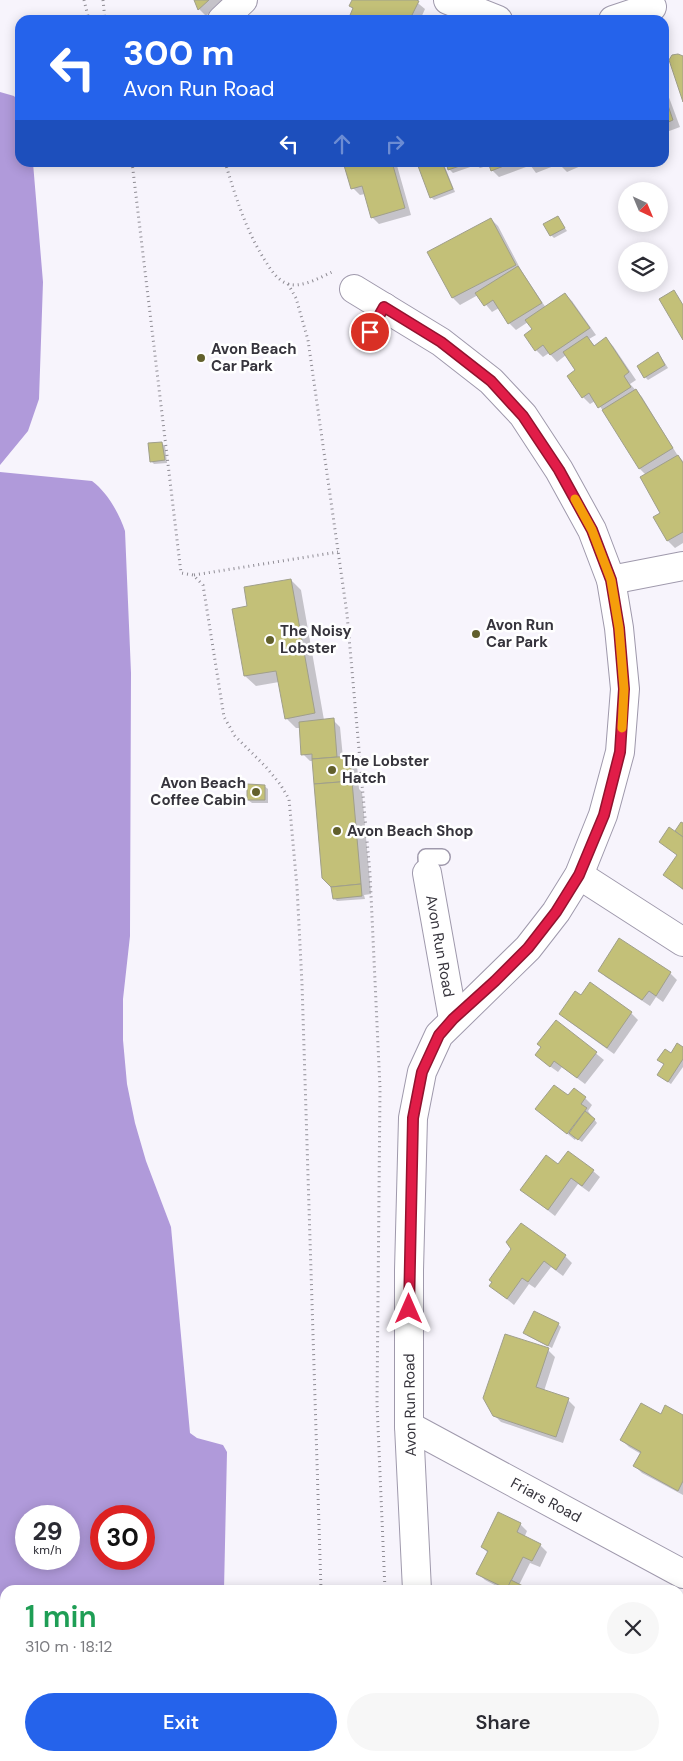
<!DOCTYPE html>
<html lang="en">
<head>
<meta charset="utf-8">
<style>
  :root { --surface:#fff; --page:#f7f7f7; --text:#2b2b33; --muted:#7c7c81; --accent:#2563eb }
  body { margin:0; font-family:"DM Sans",sans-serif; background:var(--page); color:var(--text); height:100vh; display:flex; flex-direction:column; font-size:19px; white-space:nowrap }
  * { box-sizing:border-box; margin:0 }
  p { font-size:16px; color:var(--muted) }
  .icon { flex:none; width:28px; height:28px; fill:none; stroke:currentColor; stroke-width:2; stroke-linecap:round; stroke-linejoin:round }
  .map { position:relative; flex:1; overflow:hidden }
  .sheet { position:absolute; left:0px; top:1585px; width:684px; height:176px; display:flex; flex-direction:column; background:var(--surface); border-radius:15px 15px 0 0; box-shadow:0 2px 12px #0003 }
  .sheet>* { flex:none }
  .hud { position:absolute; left:15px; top:15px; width:654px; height:152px; border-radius:15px; box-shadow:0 2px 12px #0003; background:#2563eb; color:#fff; overflow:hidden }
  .needle { width:32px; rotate:136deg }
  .fabs { position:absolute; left:618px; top:182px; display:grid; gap:10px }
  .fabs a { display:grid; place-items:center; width:50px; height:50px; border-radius:50%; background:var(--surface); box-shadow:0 2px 12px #0003; font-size:25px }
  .speed { position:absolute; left:15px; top:1505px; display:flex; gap:10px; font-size:25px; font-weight:700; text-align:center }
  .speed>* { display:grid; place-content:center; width:65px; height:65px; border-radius:50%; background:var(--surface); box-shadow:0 2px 12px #0003; line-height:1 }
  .speed small { font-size:12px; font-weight:400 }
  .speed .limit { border:8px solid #d22; background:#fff; color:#111 }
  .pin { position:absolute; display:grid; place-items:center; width:42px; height:42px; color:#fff; margin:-21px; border:2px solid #fff; border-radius:50%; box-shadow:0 1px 5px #0007 }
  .me { position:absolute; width:55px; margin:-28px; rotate:0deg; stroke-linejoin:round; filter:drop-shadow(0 0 4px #0008) }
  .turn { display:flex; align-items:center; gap:18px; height:105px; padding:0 25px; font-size:22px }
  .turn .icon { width:65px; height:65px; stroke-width:2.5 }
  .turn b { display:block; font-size:35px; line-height:42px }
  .lanes { display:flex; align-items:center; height:48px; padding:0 25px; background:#0003; justify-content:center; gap:25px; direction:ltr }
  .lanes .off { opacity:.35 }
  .round { display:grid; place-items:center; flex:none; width:52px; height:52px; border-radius:26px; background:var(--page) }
  .headline { display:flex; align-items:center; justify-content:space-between; height:85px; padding:0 25px }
  h1 { font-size:30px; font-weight:600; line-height:38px; color:#1e9e55 }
  .primary-button { display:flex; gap:10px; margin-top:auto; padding:10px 25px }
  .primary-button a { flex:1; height:58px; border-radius:30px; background:var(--accent); color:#fff; font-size:20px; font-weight:600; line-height:58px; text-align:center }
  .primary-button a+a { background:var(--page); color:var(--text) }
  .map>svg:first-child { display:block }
</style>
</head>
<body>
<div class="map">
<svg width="683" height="1761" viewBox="0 0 683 1761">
  <rect width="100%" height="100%" fill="#f7f4fc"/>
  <g fill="#b09ada" fill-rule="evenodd">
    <path d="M 0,92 L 14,96 L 20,103 L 20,162 L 33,163 L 43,282 L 39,399 L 28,431 L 0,465 Z"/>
    <path d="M 0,472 L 92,481 C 107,492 119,513 125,531 L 131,673 L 130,936 L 123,999 L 123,1040 L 127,1084 L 135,1123 L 146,1161 L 171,1227 L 190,1433 L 197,1438 L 223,1445 L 227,1452 L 224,1590 L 5,1590 L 5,1756 L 241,1756 L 241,1761 L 0,1761 ZM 26,1516 L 69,1516 L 69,1559 L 26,1559 ZM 101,1516 L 144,1516 L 144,1559 L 101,1559 Z"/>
  </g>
  <g fill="#0003">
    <path d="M 196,0 L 223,0 L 206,16 L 199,9 Z"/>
    <path d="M 354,0 L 414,0 L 425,9 L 420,20 L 349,20 L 354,10 L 351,6 Z"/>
    <path d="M 453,16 L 462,20 L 451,20 Z"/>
    <path d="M 664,84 L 680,127 L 664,133 Z"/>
    <path d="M 345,162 L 396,162 L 411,215 L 379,224 L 372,217 L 365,194 L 360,195 L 353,188 Z"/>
    <path d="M 431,162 L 443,162 L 455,192 L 434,200 L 431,197 Z"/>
    <path d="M 447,162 L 525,162 L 526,167 L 499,177 L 492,170 L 490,165 L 480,168 L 476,165 L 453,173 L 450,170 Z"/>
    <path d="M 528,162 L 582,162 L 583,165 L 567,172 L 559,164 L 536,173 Z"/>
    <path d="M 558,218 L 567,231 L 554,238 L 551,235 Z"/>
    <path d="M 491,219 L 498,226 L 521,270 L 546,308 L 565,294 L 572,301 L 596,335 L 589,339 L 595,346 L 606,339 L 613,346 L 636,380 L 630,384 L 642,397 L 678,456 L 683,461 L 683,543 L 675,548 L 668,541 L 655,517 L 662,513 L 646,475 L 640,469 L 607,415 L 595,401 L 590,404 L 583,397 L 577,371 L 566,355 L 557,362 L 549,353 L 543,357 L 536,350 L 533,329 L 528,322 L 516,330 L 509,323 L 499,308 L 492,312 L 478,295 L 460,305 L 453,298 L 429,253 Z"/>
    <path d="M 661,357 L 668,368 L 648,380 L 645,377 Z"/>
    <path d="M 161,443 L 165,446 L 167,463 L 154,464 L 151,461 Z"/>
    <path d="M 291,580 L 301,590 L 324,720 L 333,720 L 340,727 L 343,758 L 350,757 L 357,764 L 359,789 L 362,792 L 371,894 L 364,895 L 365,899 L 337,901 L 334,898 L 314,761 L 310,761 L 303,754 L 301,728 L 296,728 L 286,718 L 279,682 L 256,686 L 245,676 L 234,610 L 249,607 Z"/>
    <path d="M 264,786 L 268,789 L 268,803 L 252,803 L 248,800 Z"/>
    <path d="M 683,825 L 683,890 L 665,875 L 678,856 L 661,842 L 680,836 Z"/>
    <path d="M 599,970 L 670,973 L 677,980 L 663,1002 L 656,997 L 650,1006 L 606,977 Z"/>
    <path d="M 560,1013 L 631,1013 L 638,1020 L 614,1054 L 567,1020 Z"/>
    <path d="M 556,1021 L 604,1060 L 585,1084 L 562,1067 L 558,1072 L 544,1062 Z"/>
    <path d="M 683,1048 L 683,1067 L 671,1084 L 662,1078 L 665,1065 L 659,1060 Z"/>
    <path d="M 568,1097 L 585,1098 L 592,1105 L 588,1111 L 597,1123 L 582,1142 L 576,1138 L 575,1140 L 537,1109 Z"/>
    <path d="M 559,1166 L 593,1171 L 600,1177 L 589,1192 L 578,1184 L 555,1216 L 522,1190 Z"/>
    <path d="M 513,1249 L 565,1256 L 572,1263 L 563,1276 L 551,1267 L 535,1288 L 529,1284 L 514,1305 L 491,1286 Z"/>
    <path d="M 558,1324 L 561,1327 L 552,1348 L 528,1336 L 525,1333 Z"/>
    <path d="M 548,1350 L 555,1357 L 544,1391 L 568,1400 L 575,1407 L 563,1443 L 501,1422 L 494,1415 Z"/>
    <path d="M 662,1415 L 683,1416 L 683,1495 L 642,1473 L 635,1466 L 641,1454 L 629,1447 L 622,1440 Z"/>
    <path d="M 520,1524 L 527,1531 L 524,1538 L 540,1545 L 547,1552 L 540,1567 L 530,1563 L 519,1585 L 528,1590 L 504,1590 L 485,1580 L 478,1573 L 488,1553 L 482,1547 Z"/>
    <path d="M 487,1756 L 540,1756 L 539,1761 L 485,1761 Z"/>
  </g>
  <g fill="#c3c078" stroke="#a09f8b">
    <path d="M 194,0 L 209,0 L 198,10 Z"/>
    <path d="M 352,0 L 416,0 L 419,1 L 412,15 L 414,20 L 348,20 L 353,8 L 349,6 Z"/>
    <path d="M 678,54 L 683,56 L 683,102 L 669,60 L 672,55 Z"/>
    <path d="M 664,94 L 673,120 L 664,124 Z"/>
    <path d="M 343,162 L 392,162 L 405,208 L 371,218 L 362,186 L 351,189 Z"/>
    <path d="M 427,162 L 442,162 L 453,189 L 430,198 L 418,166 Z"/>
    <path d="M 446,162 L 471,162 L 448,170 Z"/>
    <path d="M 488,162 L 514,162 L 491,171 Z"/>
    <path d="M 558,216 L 565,228 L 550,236 L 543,224 Z"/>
    <path d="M 491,218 L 516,265 L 452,298 L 427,252 Z"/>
    <path d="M 518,266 L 542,303 L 508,324 L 493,300 L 484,306 L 475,293 Z"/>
    <path d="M 674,290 L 683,305 L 683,340 L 659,299 Z"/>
    <path d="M 565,293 L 590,328 L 550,355 L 543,345 L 535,351 L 524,335 L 532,329 L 525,320 Z"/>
    <path d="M 587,336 L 594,346 L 606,337 L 629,372 L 624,376 L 631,387 L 598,408 L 589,393 L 582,398 L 567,376 L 575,370 L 563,352 Z"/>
    <path d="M 658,352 L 665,365 L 644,378 L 637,366 Z"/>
    <path d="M 636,389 L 673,448 L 639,469 L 602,410 Z"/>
    <path d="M 162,442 L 165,460 L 150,462 L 148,443 Z"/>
    <path d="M 678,455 L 683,463 L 683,532 L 667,541 L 653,517 L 660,513 L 640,477 Z"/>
    <path d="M 291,579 L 315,713 L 285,719 L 276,671 L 244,676 L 232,609 L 247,606 L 244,587 Z"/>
    <path d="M 334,718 L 337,757 L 312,759 L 312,754 L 301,755 L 299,722 Z"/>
    <path d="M 350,756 L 352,781 L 314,784 L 312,759 Z"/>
    <path d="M 352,781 L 361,884 L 331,887 L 322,878 L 314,784 Z"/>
    <path d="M 247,784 L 265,785 L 265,800 L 247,800 Z"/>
    <path d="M 681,822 L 683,823 L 683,837 L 675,831 Z"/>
    <path d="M 669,827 L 683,837 L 683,889 L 663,875 L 677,855 L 659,842 Z"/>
    <path d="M 361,884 L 362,896 L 333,899 L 331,887 Z"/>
    <path d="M 619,938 L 671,972 L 656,996 L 649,991 L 642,1000 L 598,971 Z"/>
    <path d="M 590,982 L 632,1012 L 607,1048 L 559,1014 L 575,991 L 581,995 Z"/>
    <path d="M 556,1020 L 597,1052 L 577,1078 L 554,1061 L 550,1067 L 535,1055 L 541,1047 L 537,1044 Z"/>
    <path d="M 677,1043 L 683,1047 L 683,1059 L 668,1082 L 657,1075 L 664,1064 L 657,1060 L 665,1049 L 671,1053 Z"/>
    <path d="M 554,1085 L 568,1095 L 574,1088 L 586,1097 L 581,1104 L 587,1108 L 567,1134 L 535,1109 Z"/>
    <path d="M 585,1111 L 595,1119 L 578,1140 L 569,1133 Z"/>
    <path d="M 568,1151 L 594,1170 L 582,1186 L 571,1178 L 548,1210 L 520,1190 L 546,1155 L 558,1164 Z"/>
    <path d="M 521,1223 L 566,1255 L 556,1270 L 544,1261 L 528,1282 L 522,1278 L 507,1299 L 489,1286 L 492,1282 L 489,1280 L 511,1249 L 506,1242 Z"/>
    <path d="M 534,1311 L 559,1323 L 548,1346 L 523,1333 Z"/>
    <path d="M 505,1334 L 549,1348 L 536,1387 L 569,1398 L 556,1437 L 493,1416 L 483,1398 Z"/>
    <path d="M 641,1403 L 661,1414 L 665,1405 L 683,1415 L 683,1481 L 678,1491 L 633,1466 L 641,1452 L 620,1440 Z"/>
    <path d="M 498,1512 L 521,1523 L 517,1532 L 541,1544 L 532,1561 L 523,1557 L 507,1589 L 476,1574 L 488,1551 L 481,1547 Z"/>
    <path d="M 511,1580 L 531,1590 L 503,1590 L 504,1587 L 507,1589 Z"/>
    <path d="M 486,1756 L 531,1756 L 529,1761 L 484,1761 Z"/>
  </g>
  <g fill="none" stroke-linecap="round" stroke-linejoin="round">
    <defs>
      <path id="lane" d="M 427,873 L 426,857 L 442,857"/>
      <g id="street">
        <path d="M 448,0 L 498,20"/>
        <path d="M 613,20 L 652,7"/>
        <path d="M 354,289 L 441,342 L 491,381 L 523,415 L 559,470 L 592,530 L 611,580 L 619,628 L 625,689 L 620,752 L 603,815 L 579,875 L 556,912 L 528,948 L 439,1035 L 422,1072 L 413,1118 L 409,1270 L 409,1426 L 417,1590"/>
        <path d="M 370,332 L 384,307"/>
        <path d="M 611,580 L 683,566"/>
        <path d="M 427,873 L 453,1019"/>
        <path d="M 579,875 L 683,942"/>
        <path d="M 409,1426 L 683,1574"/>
        <path d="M 423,1761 L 423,1756"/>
      </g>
      <path id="secondary" d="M 222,20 L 243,0"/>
    </defs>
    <use href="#lane" stroke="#9f99ac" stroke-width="18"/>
    <use href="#street" stroke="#9f99ac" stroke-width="30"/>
    <use href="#secondary" stroke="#9f99ac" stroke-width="30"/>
    <g stroke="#8f8c94" stroke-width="3" stroke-dasharray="1 4" stroke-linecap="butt">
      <path d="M 84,0 L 89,20"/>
      <path d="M 103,0 L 105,20"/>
      <path d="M 132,162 L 181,573 L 193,575 L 203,585 L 224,717 L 235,736 L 266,767 L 280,784 L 289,799 L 297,887 L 302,984 L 321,1590"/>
      <path d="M 225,162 C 236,198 246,231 266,262 C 271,270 278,281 288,284 C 302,288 319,278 332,272"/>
      <path d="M 288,284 L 296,298 L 308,340 L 347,614 L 370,874 L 380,1088 L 377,1403 L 385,1590"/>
      <path d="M 194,575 L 338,552"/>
      <path d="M 319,1761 L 319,1756"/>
      <path d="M 379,1761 L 379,1756"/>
    </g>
    <use href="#lane" stroke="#fff" stroke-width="15"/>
    <use href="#street" stroke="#fff" stroke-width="28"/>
    <use href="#secondary" stroke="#fff" stroke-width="28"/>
  </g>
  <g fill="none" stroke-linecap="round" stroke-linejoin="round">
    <defs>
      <path id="route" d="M 370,332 L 384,307 L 441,342 L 491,381 L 523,416 L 559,470 L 592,530 L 611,580 L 619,628 L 624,689 L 620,752 L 604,815 L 579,875 L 556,912 L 528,948 L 495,981 L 453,1019 L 439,1035 L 422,1072 L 413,1118 L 409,1309"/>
    </defs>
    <use href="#route" stroke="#92132f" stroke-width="12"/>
    <use href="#route" stroke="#e11d48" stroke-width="9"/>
    <path stroke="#f59e0b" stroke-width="9" d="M 575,499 L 592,530 L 611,580 L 619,628 L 624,689 L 622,728"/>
  </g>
  <g fill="#62602c" stroke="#fff" stroke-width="2">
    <circle cx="201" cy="358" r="5"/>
    <circle cx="476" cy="634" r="5"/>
    <circle cx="270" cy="640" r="5"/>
    <circle cx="332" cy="770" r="5"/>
    <circle cx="256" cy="792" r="5"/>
    <circle cx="337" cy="831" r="5"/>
  </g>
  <g text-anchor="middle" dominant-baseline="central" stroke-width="5" stroke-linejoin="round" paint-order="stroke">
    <g font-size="15" font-weight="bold" fill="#36343c" stroke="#fff" text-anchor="start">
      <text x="211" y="349">Avon Beach<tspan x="211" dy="17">Car Park</tspan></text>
      <text x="486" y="625">Avon Run<tspan x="486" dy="17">Car Park</tspan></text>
      <text x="280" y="631">The Noisy<tspan x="280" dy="17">Lobster</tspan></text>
      <text x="342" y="761">The Lobster<tspan x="342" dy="17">Hatch</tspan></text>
      <text x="246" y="783" text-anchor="end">Avon Beach<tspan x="246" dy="17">Coffee Cabin</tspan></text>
      <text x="347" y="831">Avon Beach Shop</text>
    </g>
    <g font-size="15" fill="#36343c" stroke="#fff">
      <text transform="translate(440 946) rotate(80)">Avon Run Road</text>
      <text transform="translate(410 1405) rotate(-91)">Avon Run Road</text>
      <text transform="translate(546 1500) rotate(28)">Friars Road</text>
    </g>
  </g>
</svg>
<div class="fabs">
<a><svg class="needle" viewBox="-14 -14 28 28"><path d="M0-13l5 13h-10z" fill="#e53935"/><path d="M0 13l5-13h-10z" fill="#7c7c81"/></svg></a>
<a><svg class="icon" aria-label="layers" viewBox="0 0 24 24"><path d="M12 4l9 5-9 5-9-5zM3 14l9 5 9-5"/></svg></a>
</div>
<div class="speed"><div>29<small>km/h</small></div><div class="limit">30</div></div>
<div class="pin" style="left:370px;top:332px;background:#d93025"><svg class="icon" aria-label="arrive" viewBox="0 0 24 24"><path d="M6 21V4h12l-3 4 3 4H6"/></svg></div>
<svg class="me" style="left:409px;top:1309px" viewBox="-20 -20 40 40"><path d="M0-17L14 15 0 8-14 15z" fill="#e11d48" stroke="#fff" stroke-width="4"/></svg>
<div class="hud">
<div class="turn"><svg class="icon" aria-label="left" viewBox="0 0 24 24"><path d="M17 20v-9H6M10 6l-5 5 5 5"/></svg><div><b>300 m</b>Avon Run Road</div></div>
<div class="lanes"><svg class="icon" aria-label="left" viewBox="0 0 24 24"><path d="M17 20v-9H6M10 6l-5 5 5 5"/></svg><svg class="icon off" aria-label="ahead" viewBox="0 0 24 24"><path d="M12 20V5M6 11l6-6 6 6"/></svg><svg class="icon off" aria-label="right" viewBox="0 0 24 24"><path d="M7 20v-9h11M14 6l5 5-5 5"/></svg></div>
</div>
<section class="sheet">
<div class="headline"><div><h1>1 min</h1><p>310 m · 18:12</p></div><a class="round"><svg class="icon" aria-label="close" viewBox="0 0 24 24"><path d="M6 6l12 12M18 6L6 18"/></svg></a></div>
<div class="primary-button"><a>Exit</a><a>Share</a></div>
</section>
</div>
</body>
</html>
